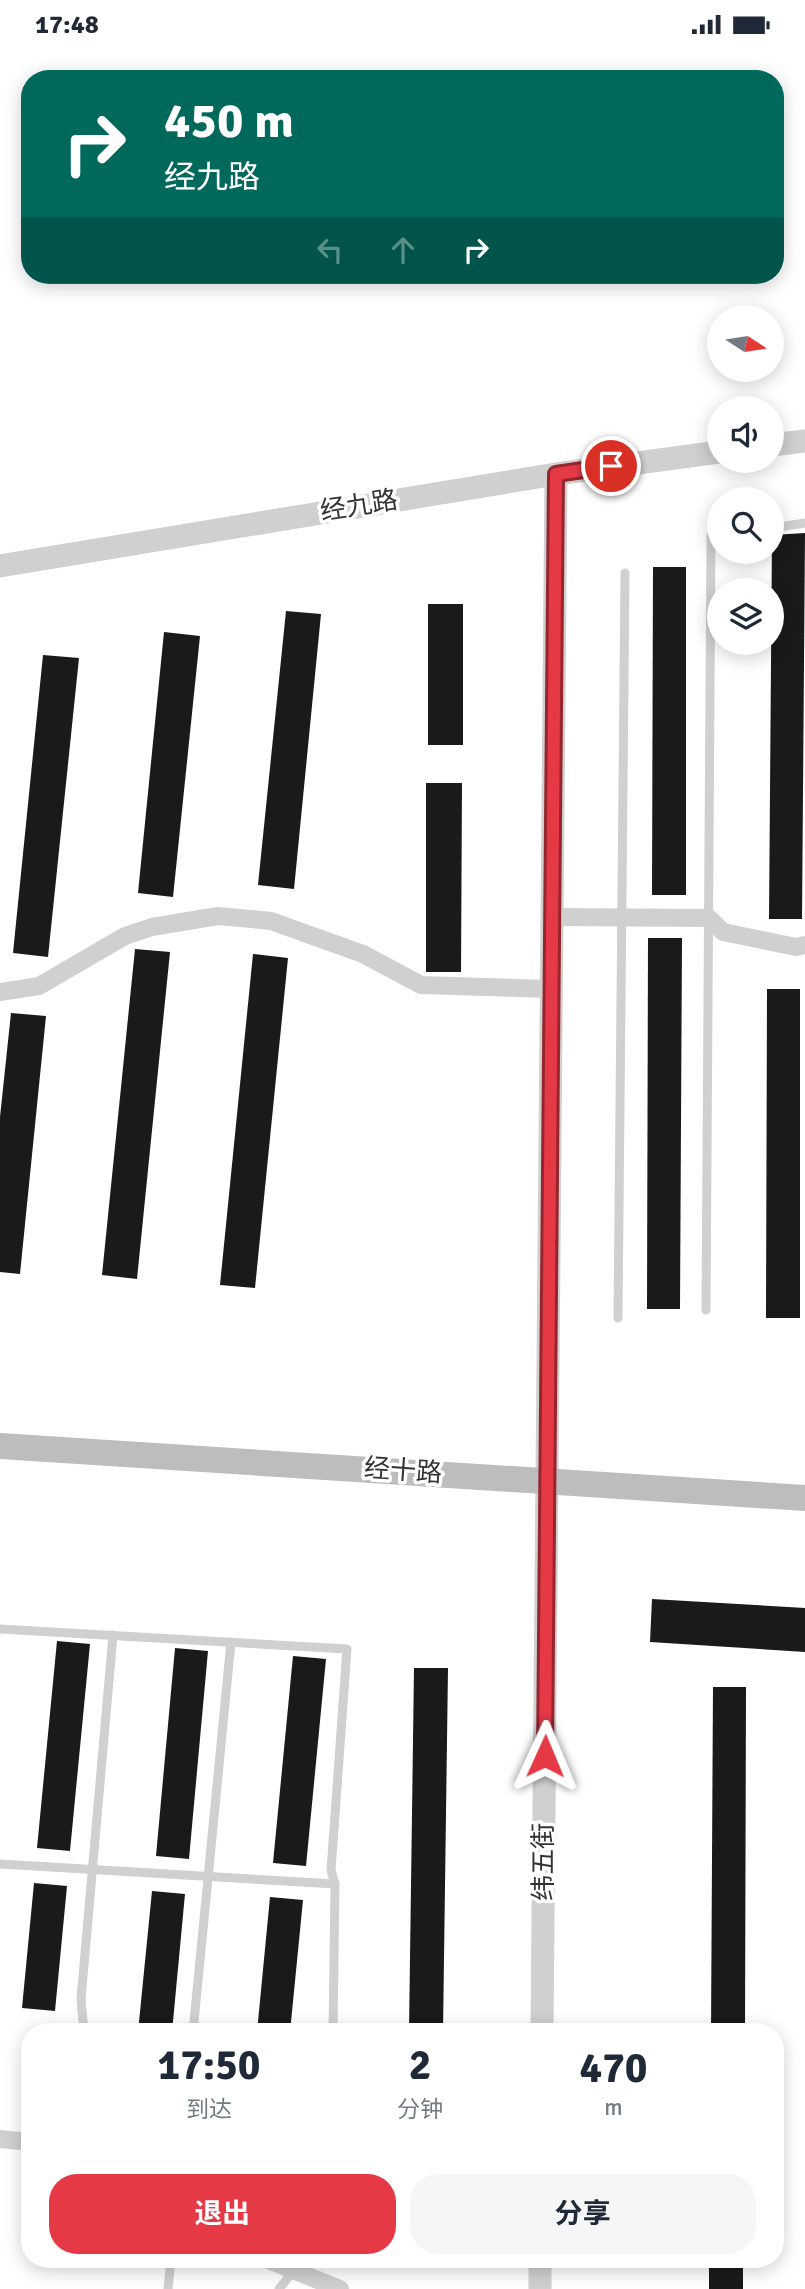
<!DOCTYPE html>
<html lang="zh">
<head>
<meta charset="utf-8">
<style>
  :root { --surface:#fff; --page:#f6f6f7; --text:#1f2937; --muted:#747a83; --accent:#e63946 }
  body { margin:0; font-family:Signika,"Noto Sans SC",sans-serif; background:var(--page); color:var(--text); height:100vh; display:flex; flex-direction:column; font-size:26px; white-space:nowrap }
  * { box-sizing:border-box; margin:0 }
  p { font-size:23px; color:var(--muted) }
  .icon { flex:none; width:38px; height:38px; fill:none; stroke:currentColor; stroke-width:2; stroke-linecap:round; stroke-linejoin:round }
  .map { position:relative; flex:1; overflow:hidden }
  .details { position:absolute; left:21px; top:1974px; width:763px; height:245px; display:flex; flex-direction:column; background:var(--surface); border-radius:28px; box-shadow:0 4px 18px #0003 }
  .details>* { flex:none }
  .hud { position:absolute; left:21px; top:21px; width:763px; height:214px; border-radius:28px; box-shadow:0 4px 18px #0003; background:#00695c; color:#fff; overflow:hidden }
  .needle { width:46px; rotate:102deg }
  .fabs { position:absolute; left:707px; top:256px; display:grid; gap:14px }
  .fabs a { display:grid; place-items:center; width:77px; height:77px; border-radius:50%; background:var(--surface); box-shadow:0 4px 18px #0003; font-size:35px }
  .pin { position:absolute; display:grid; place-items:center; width:60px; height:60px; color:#fff; margin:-30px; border:4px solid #fff; border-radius:50%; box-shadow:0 2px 7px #0007 }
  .me { position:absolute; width:77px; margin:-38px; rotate:1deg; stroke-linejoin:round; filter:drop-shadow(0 0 5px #0008) }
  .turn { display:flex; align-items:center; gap:24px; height:147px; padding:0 28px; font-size:32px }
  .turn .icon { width:91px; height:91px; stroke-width:2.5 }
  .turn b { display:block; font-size:49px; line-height:60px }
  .lanes { display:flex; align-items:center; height:66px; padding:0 28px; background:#0003; justify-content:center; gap:35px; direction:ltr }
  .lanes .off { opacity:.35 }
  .eta { display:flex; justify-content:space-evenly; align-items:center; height:119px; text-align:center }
  .eta b { font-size:42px; font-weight:700; line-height:49px }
  .button { display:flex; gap:14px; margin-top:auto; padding:14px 28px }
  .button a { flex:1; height:80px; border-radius:28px; background:var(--accent); color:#fff; font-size:28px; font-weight:700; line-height:80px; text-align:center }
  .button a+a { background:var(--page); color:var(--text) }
  .status { display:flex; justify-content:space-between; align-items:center; height:49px; padding:0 35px; background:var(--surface); direction:ltr }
  .status svg { height:19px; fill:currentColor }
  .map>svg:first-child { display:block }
</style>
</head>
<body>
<div class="status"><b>17:48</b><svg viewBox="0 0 49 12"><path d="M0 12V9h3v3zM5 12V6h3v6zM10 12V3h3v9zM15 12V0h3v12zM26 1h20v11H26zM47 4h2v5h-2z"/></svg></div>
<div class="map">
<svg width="805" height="2240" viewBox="0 0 805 2240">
  <rect width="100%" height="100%" fill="#fff"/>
  <g fill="#1a1a1a">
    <path d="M 805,484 L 802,870 L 769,870 L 772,486 Z"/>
    <path d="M 653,518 L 686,518 L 686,846 L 652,846 Z"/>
    <rect x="428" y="555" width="35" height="141"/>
    <path d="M 286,562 L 321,565 L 294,840 L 258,836 Z"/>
    <path d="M 164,583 L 200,587 L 173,848 L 138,844 Z"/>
    <path d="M 43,606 L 79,609 L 48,908 L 13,904 Z"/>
    <path d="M 426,734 L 462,734 L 461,923 L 426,923 Z"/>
    <path d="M 648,889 L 682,889 L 680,1260 L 647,1260 Z"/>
    <path d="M 135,900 L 170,903 L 137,1230 L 102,1226 Z"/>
    <path d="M 253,905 L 288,909 L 255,1239 L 220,1236 Z"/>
    <path d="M 767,940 L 800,940 L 800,1269 L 766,1269 Z"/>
    <path d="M 11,964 L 46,967 L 20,1225 L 0,1223 L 0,1068 Z"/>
    <path d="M 652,1550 L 805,1559 L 805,1603 L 650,1593 Z"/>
    <path d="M 57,1592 L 90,1595 L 70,1802 L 37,1799 Z"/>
    <path d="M 175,1599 L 208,1602 L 189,1810 L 156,1807 Z"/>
    <path d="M 293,1607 L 326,1610 L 306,1817 L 273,1814 Z"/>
    <path d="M 414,1619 L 448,1619 L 443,1983 L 409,1983 Z"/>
    <path d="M 713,1638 L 746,1638 L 745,1983 L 711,1983 Z"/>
    <path d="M 34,1834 L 67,1837 L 55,1962 L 22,1959 Z"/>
    <path d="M 152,1842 L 185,1845 L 172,1983 L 138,1983 Z"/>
    <path d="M 270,1848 L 303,1851 L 290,1983 L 257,1983 Z"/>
    <rect x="709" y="2210" width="34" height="30"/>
  </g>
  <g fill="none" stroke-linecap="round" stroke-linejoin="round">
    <g stroke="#d0d0d0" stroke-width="9">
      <path d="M 772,479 L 805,474"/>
      <path d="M 706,1261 L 711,487 L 719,486"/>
      <path d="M 618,1269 L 625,524"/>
      <path d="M 0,1580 L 347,1600 L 331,1821 L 335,1835 L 333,1983"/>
      <path d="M 0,1815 L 335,1835"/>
      <path d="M 84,1983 L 81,1950 L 113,1586"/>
      <path d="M 193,1983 L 231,1593"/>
      <path d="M 168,2240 L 171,2210"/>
      <path d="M 279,2240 L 303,2210"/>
    </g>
    <g stroke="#d0d0d0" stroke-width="18">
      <path d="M 552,868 L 709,869 L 723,883 L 796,898 L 805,896"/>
      <path d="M 0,943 L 39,937 L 125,887 L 152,878 L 218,867 L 271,872 L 363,905 L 421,936 L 552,940"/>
      <path d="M 0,2090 L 30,2093"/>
      <path d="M 266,2210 L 340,2240"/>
    </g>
    <g stroke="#d0d0d0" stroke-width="23">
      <path d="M 772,396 L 805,392"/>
      <path d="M 0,517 L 556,425 L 719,403"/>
      <path d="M 542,1983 L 556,425"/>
      <path d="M 540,2240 L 540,2210"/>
    </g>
    <path stroke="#bdbdbd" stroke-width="26" d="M 0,1397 L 805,1449"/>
  </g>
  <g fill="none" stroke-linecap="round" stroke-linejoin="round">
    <defs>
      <path id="route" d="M 545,1707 L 556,425 L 611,417"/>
    </defs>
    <use href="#route" stroke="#96252e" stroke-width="18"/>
    <use href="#route" stroke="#e63946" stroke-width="12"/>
  </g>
  <g text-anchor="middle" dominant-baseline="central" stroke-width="7" stroke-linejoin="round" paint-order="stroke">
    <g font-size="26" fill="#333" stroke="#fff">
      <text transform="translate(359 457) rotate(-9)">经九路</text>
      <text transform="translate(403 1422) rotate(4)">经十路</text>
      <text transform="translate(544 1813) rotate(-90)">纬五街</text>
    </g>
  </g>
</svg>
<div class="fabs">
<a><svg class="needle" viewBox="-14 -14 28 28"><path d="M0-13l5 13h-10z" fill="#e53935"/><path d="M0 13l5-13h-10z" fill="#747a83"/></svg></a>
<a><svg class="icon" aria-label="sound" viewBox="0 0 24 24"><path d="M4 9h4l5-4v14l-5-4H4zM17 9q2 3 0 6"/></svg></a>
<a><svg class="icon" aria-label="search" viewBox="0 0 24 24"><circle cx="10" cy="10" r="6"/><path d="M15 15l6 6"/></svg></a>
<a><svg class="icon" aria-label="layers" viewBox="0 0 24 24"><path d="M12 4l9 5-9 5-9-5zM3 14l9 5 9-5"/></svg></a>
</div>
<div class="pin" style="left:611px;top:417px;background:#d93025"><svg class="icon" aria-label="arrive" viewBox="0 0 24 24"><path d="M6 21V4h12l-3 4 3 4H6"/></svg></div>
<svg class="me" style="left:545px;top:1707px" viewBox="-20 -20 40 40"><path d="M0-17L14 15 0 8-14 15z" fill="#e63946" stroke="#fff" stroke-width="4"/></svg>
<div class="hud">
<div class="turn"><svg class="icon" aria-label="right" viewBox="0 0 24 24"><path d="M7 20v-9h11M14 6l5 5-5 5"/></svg><div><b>450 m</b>经九路</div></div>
<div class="lanes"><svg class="icon off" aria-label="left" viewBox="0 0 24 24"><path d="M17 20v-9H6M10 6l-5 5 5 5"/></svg><svg class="icon off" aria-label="ahead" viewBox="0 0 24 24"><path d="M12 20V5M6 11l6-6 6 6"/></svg><svg class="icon" aria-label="right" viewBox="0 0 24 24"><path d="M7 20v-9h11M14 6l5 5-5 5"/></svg></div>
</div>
<section class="details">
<div class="eta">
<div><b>17:50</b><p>到达</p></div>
<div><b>2</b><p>分钟</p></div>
<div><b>470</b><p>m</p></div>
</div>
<div class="button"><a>退出</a><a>分享</a></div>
</section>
</div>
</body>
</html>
